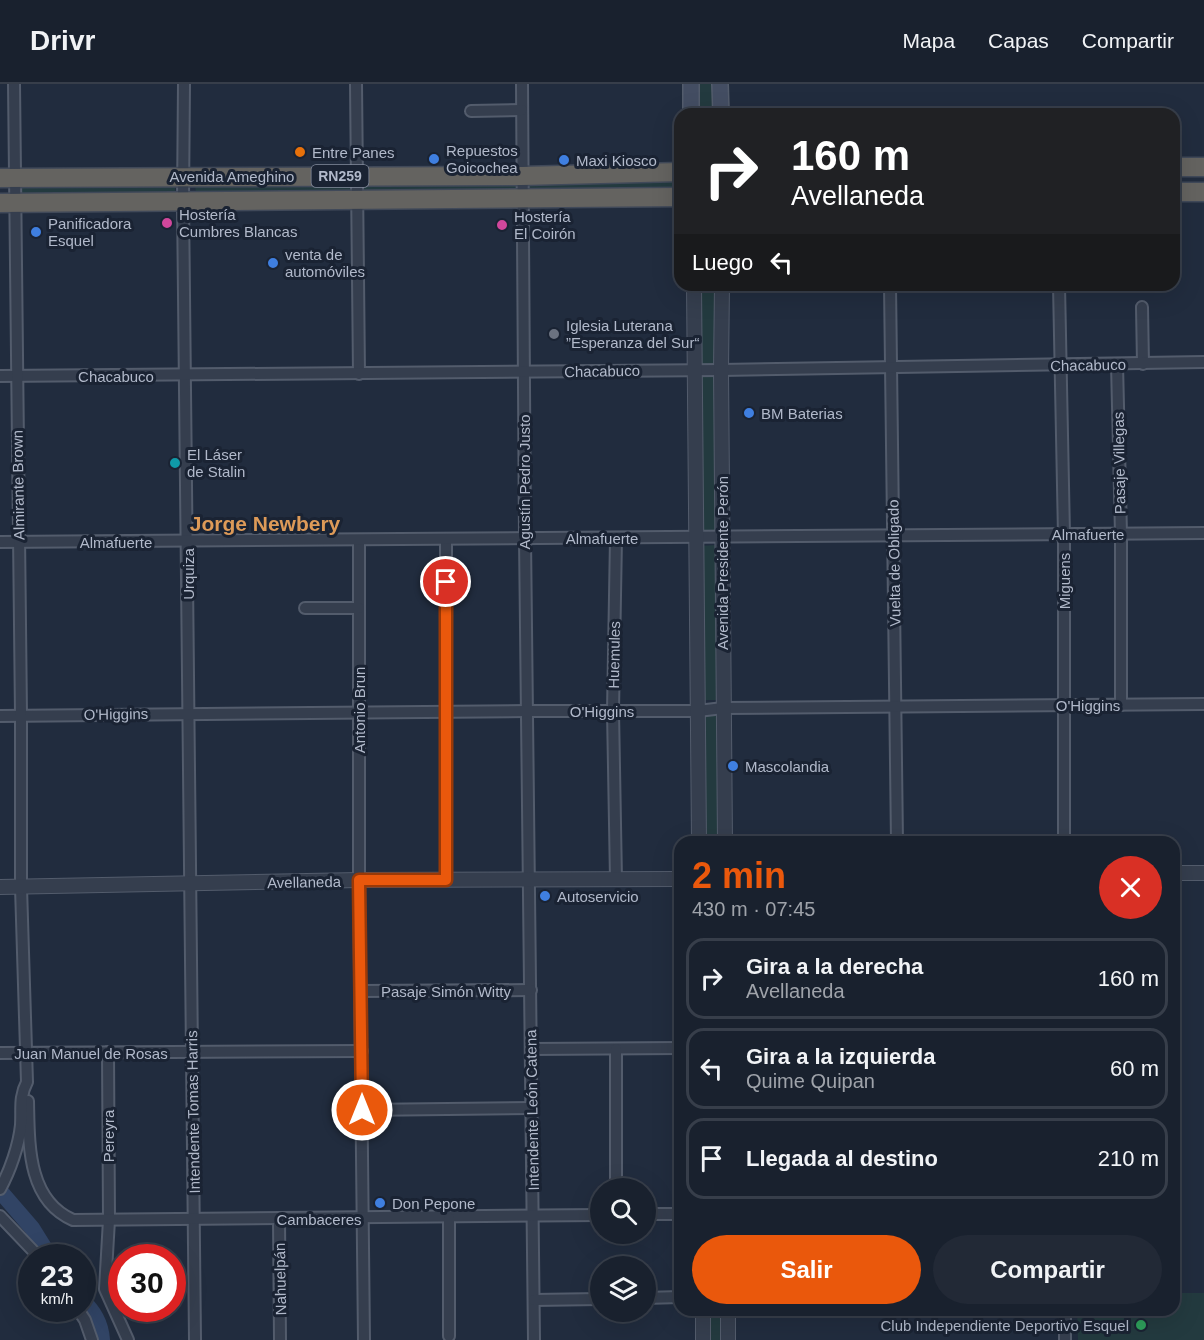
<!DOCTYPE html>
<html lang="es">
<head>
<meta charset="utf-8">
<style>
  :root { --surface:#19212e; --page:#222936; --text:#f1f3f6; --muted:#9fa3aa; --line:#373e4a; --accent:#ea580c }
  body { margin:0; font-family:Helvetica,sans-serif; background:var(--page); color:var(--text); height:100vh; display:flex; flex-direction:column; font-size:22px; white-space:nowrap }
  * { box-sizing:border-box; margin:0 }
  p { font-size:20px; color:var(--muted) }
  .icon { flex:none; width:33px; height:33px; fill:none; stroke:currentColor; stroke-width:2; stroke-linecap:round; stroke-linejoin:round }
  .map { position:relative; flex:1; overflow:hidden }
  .side { position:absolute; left:674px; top:752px; width:506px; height:480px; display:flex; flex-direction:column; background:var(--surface); border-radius:18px; box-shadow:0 6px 24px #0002,0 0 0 2px var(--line) }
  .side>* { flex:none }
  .top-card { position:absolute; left:674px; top:24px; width:506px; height:183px; border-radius:18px; box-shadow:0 6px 24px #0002,0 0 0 2px var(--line); background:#202124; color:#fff; overflow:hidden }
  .buttons { position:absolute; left:590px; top:1094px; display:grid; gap:12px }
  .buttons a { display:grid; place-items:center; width:66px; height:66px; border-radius:50%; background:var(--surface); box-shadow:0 6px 24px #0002,0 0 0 2px var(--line); font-size:30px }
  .speed { position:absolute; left:18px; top:1160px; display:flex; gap:12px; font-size:30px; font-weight:700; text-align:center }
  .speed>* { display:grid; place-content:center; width:78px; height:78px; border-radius:50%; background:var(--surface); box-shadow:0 6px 24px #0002,0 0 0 2px var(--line); line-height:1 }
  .speed small { font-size:15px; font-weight:400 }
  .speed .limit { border:9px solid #d22; background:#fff; color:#111 }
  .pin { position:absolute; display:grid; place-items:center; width:51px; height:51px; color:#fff; margin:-26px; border:3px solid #fff; border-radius:50%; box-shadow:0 2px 6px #0007 }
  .me { position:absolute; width:66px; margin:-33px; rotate:0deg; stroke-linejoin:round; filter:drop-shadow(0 0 4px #0008) }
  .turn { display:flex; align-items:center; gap:21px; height:126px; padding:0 18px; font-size:27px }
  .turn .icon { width:78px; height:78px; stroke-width:2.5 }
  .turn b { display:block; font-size:42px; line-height:51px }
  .then { display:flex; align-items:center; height:57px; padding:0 18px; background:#0003; gap:12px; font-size:22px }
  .round { display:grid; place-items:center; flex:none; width:63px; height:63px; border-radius:32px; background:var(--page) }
  .summary { display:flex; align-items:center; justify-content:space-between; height:102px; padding:0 18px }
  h1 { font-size:36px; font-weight:700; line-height:45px; color:var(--accent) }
  .action { display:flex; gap:12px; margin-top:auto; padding:12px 18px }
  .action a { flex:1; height:69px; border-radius:36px; background:var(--accent); color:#fff; font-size:24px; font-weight:700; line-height:69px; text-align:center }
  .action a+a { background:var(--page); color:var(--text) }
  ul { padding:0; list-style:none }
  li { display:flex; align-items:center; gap:18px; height:81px; margin:0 12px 9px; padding:0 6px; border:3px solid var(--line); border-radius:18px }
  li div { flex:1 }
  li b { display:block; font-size:22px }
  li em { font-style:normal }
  header { display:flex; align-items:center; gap:36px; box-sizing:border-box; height:84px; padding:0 30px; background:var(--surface); border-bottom:2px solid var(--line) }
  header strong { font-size:28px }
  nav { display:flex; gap:33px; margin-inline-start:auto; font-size:21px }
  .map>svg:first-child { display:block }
</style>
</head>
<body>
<header>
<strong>Drivr</strong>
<nav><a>Mapa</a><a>Capas</a><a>Compartir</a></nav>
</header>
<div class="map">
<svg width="1204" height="1256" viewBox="0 0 1204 1256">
  <rect width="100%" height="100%" fill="#212c3e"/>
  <g fill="#233a3f">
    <rect x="697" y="0" width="16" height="30"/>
    <path d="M 679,95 L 679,107 L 528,110 L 528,99 Z"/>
    <path d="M 349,96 L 350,107 L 196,111 L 195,99 Z"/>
    <path d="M 516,96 L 516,108 L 363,112 L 362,100 Z"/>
    <path d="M 175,97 L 175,109 L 22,112 L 21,100 Z"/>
    <path d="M 700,201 L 716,201 L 718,280 L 702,280 Z"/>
    <path d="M 700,293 L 716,293 L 718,448 L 702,448 Z"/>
    <path d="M 716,461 L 719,616 L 703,616 L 700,462 Z"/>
    <path d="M 703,631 L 719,631 L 721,757 L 705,757 Z"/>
    <path d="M 1173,1209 L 1204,1209 L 1204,1256 L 1078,1256 L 1077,1226 L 1173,1226 Z"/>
    <rect x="707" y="1227" width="16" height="29"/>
  </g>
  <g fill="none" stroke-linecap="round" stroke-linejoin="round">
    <g stroke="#314465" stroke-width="16">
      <path d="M 0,1107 L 32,1144 L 50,1173"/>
      <path d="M 82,1216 C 94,1228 101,1239 102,1256"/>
    </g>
    <defs>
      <g id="minor">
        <path d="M 184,0 L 183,116 L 195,1256"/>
        <path d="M 356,0 L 359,290"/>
        <path d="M 522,0 L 525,454 L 534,1256"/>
        <path d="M 471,27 L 522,26"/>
        <path d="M 890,201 L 897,758"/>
        <path d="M 1059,201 L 1064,451 L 1064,758"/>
        <path d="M 1142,223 L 1143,280"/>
        <path d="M 1117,280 L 1121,450 L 1121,621"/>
        <path d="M 0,292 L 721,286 L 1204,278"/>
        <path d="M 616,454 L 613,627 L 616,796"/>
        <path d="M 446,455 L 446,796"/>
        <path d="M 359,456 L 359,796 L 364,1256"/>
        <path d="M 0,458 L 1204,449"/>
        <path d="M 305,524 L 359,524"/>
        <path d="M 0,632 L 527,627 L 698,627 L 723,624 L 1204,620"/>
        <path d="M 361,907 L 531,906"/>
        <path d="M 531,965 L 680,964"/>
        <path d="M 616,965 L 616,1104"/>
        <path d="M 108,968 L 109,1136 L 105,1205 L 128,1256"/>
        <path d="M 0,969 L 362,967"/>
        <path d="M 28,1017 C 29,1060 27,1116 73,1136 L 600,1131"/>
        <path d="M 362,1026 L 532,1024"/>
        <path d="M 0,1105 C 10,1087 19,1061 21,1041 C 22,1025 19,1013 27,998 L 21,803 L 21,631 L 14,0"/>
        <path d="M 645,1130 L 680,1130"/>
        <path d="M 0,1132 L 39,1173"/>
        <path d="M 279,1135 L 280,1256"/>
        <path d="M 645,1214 L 680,1213"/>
        <path d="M 534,1216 L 600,1215"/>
        <path d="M 77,1224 L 85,1236 L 92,1256"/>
        <path d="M 1065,1226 L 1065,1256"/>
        <path d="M 449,1252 L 449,1134"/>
      </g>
      <g id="tertiary">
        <path d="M 694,201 L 699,758"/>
        <path d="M 722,201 L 721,286 L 725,758"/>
        <path d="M 1173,789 L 1204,789"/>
        <path d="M 0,803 L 359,796 L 680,795"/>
        <path d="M 703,1226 L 703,1256"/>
        <path d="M 728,1226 L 728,1256"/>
      </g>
      <g id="secondary">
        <path d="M 720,0 L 721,30"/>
        <path d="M 691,30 L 691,0"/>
      </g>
      <g id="trunk">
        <path d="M 1173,83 L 1204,83"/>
        <path d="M 0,94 L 522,92 L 680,88"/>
        <path d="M 1173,108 L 1204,108"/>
        <path d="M 0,119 L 680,113"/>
      </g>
    </defs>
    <use href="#minor" stroke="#535c6c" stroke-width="14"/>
    <use href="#tertiary" stroke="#535c6c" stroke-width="16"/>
    <use href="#secondary" stroke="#535c6c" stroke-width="18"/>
    <use href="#trunk" stroke="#404959" stroke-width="21"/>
    <use href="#minor" stroke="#353e4e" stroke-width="10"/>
    <use href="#tertiary" stroke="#353e4e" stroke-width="14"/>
    <use href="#secondary" stroke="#434d62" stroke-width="15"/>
    <use href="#trunk" stroke="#646360" stroke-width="18"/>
  </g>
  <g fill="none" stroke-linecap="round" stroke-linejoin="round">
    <defs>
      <path id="route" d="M 362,1026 L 359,796 L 446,796 L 446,498"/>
    </defs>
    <use href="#route" stroke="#983908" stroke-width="15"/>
    <use href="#route" stroke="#ea580c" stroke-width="10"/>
  </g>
  <circle fill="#e8710a" stroke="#1a2333" stroke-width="2" cx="300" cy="68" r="6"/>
  <g fill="#3f7fe0" stroke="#1a2333" stroke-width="2">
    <circle cx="434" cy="75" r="6"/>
    <circle cx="564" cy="76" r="6"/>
    <circle cx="36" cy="148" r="6"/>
    <circle cx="273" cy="179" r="6"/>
    <circle cx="749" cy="329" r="6"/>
    <circle cx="733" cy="682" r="6"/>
    <circle cx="545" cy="812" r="6"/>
    <circle cx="380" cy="1119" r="6"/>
  </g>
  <g fill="#d1479c" stroke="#1a2333" stroke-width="2">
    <circle cx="167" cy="139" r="6"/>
    <circle cx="502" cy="141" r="6"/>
  </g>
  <circle fill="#6b7280" stroke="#1a2333" stroke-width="2" cx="554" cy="250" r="6"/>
  <circle fill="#0f9aa8" stroke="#1a2333" stroke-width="2" cx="175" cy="379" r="6"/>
  <circle fill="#2e9e5b" stroke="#1a2333" stroke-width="2" cx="1141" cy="1241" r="6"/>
  <g text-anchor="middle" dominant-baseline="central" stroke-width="6" stroke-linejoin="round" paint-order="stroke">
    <rect fill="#1a2333" stroke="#848c9d" stroke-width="1.5" x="311.5" y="81" width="57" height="22" rx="4.5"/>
    <g font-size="14" font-weight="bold" fill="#b1b9ca">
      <text x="340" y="92">RN259</text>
    </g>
    <g font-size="15" fill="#b1b9ca" stroke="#1a2333" text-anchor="start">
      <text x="446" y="66">Repuestos<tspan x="446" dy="17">Goicochea</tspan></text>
      <text x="312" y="68">Entre Panes</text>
      <text x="576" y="76">Maxi Kiosco</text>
      <text x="179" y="130">Hostería<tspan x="179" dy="17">Cumbres Blancas</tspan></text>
      <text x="514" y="132">Hostería<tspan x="514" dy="17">El Coirón</tspan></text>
      <text x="48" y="139">Panificadora<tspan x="48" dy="17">Esquel</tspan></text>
      <text x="285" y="170">venta de<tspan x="285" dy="17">automóviles</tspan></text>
      <text x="566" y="241">Iglesia Luterana<tspan x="566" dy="17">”Esperanza del Sur“</tspan></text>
      <text x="761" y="329">BM Baterias</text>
      <text x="187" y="370">El Láser<tspan x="187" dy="17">de Stalin</tspan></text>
      <text x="745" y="682">Mascolandia</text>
      <text x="557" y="812">Autoservicio</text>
      <text x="392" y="1119">Don Pepone</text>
      <text x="1129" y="1241" text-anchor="end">Club Independiente Deportivo Esquel</text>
    </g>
    <g font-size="15" fill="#b1b9ca" stroke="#1a2333">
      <text x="232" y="92">Avenida Ameghino</text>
      <text transform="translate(1088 281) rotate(-1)">Chacabuco</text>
      <text transform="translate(602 287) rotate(-1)">Chacabuco</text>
      <text x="116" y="292">Chacabuco</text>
      <text transform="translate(1119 379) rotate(-91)">Pasaje Villegas</text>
      <text transform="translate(524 398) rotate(-90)">Agustín Pedro Justo</text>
      <text transform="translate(18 401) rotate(-91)">Almirante Brown</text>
      <text x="1088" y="450">Almafuerte</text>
      <text x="602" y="454">Almafuerte</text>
      <text x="116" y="458">Almafuerte</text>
      <text transform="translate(722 479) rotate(-90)">Avenida Presidente Perón</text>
      <text transform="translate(894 479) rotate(-91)">Vuelta de Obligado</text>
      <text transform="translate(188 490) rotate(-90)">Urquiza</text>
      <text transform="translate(1064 497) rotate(-90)">Miguens</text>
      <text transform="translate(614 571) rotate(-89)">Huemules</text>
      <text x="1088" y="621">O'Higgins</text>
      <text transform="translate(359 626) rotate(-90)">Antonio Brun</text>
      <text x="602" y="627">O'Higgins</text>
      <text transform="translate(116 630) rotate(-1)">O'Higgins</text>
      <text transform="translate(304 798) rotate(-1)">Avellaneda</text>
      <text x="446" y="907">Pasaje Simón Witty</text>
      <text x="91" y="969">Juan Manuel de Rosas</text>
      <text transform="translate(532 1026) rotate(-91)">Intendente León Catena</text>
      <text transform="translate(193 1028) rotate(-91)">Intendente Tomas Harris</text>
      <text transform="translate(108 1052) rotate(-90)">Pereyra</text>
      <text x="319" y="1135">Cambaceres</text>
      <text transform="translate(280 1195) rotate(-91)">Nahuelpán</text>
    </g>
    <g font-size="21" font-weight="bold" fill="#dd9a58" stroke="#1a2333">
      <text x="265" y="439">Jorge Newbery</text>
    </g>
  </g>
</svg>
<div class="buttons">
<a><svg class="icon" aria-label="search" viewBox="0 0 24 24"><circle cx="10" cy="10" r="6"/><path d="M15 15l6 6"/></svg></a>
<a><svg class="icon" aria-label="layers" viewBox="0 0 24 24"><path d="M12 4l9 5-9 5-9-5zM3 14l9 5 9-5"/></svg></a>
</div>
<div class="speed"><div>23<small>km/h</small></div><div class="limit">30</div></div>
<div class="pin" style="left:446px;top:498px;background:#d93025"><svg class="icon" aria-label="arrive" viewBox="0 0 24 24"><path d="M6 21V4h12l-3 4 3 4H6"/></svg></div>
<svg class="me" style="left:362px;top:1026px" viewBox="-20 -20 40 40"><circle r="17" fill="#ea580c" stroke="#fff" stroke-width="3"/><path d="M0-11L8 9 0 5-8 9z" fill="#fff"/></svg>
<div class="top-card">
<div class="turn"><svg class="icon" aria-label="right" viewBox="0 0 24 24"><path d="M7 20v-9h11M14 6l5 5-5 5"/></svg><div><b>160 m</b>Avellaneda</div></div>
<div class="then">Luego<svg class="icon" aria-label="left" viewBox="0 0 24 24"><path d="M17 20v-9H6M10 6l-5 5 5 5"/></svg></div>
</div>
<section class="side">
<div class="summary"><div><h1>2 min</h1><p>430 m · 07:45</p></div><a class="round" style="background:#d93025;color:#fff"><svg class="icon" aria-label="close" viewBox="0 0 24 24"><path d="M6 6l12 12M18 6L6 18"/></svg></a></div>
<ul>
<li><svg class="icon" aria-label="right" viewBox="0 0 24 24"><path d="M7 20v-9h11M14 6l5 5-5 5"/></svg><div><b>Gira a la derecha</b><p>Avellaneda</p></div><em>160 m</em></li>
<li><svg class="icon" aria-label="left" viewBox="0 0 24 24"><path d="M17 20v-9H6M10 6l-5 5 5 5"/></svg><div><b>Gira a la izquierda</b><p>Quime Quipan</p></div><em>60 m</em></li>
<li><svg class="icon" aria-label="arrive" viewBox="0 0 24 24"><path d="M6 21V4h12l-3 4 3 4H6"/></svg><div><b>Llegada al destino</b></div><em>210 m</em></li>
</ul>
<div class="action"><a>Salir</a><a>Compartir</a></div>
</section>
</div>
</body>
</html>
